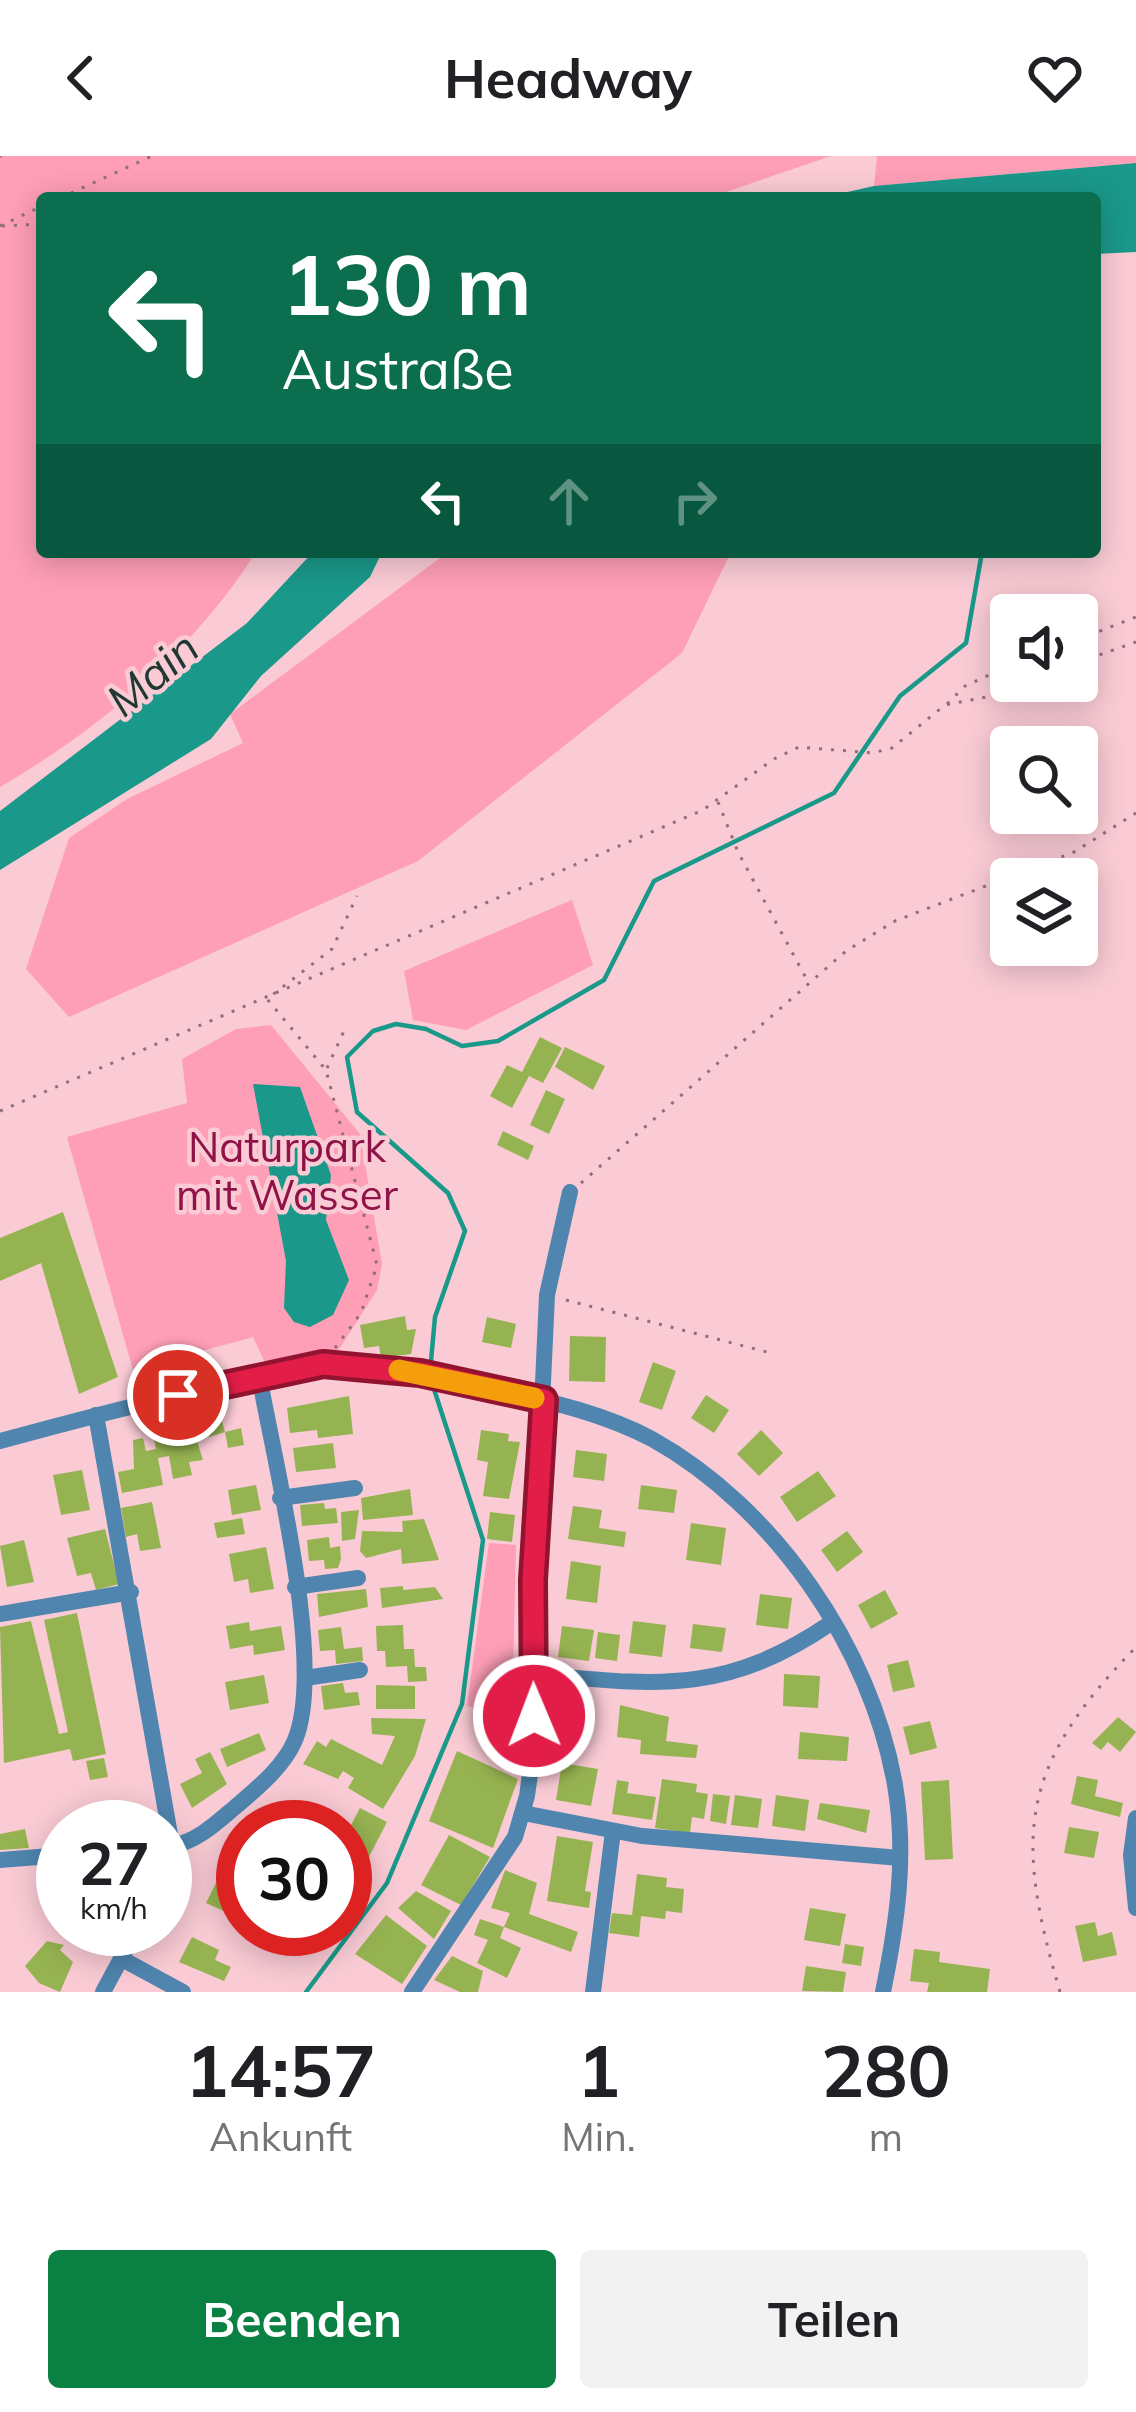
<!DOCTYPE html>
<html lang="de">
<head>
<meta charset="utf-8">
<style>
  :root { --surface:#fff; --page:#f2f2f2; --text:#202124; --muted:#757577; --accent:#0b8043 }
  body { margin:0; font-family:Mulish,sans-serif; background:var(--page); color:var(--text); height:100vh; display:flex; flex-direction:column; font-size:45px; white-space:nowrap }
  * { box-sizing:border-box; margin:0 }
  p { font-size:39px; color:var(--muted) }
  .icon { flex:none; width:66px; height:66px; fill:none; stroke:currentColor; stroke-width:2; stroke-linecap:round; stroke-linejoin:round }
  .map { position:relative; height:1836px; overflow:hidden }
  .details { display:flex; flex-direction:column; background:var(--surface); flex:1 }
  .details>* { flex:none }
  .banner { position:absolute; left:36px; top:36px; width:1065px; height:366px; border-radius:12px; box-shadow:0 6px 30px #0003; background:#0b6e4f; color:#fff; overflow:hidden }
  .buttons { position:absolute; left:990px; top:438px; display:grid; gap:24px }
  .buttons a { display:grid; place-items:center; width:108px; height:108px; border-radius:12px; background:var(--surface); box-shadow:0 6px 30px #0003; font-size:60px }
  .speed { position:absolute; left:36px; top:1644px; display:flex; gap:24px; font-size:60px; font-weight:700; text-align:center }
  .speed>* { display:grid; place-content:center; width:156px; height:156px; border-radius:50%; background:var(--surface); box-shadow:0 6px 30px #0003; line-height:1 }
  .speed small { font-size:30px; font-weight:400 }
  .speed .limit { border:18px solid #d22; background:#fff; color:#111 }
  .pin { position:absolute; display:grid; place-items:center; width:102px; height:102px; color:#fff; margin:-51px; border:6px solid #fff; border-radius:50%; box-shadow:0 3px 12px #0007 }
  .me { position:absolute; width:132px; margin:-66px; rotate:359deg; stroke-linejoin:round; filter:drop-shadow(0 0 9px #0008) }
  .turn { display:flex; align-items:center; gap:42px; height:252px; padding:0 48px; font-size:54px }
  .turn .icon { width:156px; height:156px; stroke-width:2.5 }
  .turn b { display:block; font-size:84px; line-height:102px }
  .lanes { display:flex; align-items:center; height:114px; padding:0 48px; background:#0003; justify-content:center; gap:60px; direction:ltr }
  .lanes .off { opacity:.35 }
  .eta { display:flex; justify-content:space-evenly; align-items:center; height:204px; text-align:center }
  .eta b { font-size:72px; font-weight:700; line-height:84px }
  .action { display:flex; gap:24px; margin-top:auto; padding:24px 48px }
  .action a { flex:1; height:138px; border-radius:12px; background:var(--accent); color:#fff; font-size:48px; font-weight:700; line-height:138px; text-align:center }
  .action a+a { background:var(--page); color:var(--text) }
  header { display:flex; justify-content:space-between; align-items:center; height:156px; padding:0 48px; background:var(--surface); font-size:54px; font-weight:700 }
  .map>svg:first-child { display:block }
</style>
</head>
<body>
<header><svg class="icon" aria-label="back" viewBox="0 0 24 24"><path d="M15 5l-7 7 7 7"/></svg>Headway<svg class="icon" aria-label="heart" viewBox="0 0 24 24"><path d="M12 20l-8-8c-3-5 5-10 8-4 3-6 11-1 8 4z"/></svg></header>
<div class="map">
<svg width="1136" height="1836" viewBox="0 0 1136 1836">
  <rect width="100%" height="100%" fill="#facbd5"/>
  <g fill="#fe9eb7">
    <path d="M 0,0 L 831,0 L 708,42 L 42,42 L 42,396 L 256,396 C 193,495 101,572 0,631 Z"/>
    <path d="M 877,0 L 1136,0 L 1136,7 L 874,30 Z"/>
    <path d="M 448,396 L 731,396 L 682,497 L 418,705 L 69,861 L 26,813 L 69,682 L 127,643 L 243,587 L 230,558 Z"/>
    <path d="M 572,744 L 593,809 L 466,874 L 413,864 L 404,815 Z"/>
    <path d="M 271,869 L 360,978 L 382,1108 L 377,1134 L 333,1203 L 268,1213 L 253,1181 L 133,1214 L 67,981 L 187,947 L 182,903 L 236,873 Z"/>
    <path d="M 489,1387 L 516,1389 L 512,1561 L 467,1550 Z"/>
  </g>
  <g fill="#1a988a">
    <path d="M 1136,7 L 1136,96 L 1095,98 L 1095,42 L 821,42 L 874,30 Z"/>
    <path d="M 313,396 L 382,396 L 370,421 L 261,520 L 211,583 L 0,714 L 0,655 L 247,467 Z"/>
    <path d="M 253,928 L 300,931 L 331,1019 L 326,1064 L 349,1124 L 333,1159 L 310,1171 L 294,1166 L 284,1152 L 286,1105 Z"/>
  </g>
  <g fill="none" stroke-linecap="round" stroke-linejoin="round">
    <g stroke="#1a988a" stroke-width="4.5">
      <path d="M 430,1216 L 435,1161 L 465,1075 L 448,1037 L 357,956 L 347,901 L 373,875 L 396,868 L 426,873 L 462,890 L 498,885 L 604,824 L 654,725 L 834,637 L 900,540 L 966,487 L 982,396"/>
      <path d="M 306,1836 L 387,1727 L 462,1548 L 483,1384 L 432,1227"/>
    </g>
  </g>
  <g fill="#96b351">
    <path d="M 540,881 L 562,892 L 543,927 L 529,920 L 512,952 L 490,940 L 507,909 L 522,916 Z"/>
    <path d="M 565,891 L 605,910 L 593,934 L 555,911 Z"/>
    <path d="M 546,934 L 565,943 L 549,978 L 530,969 Z"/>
    <path d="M 503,975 L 534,990 L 528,1004 L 497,989 Z"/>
    <path d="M 63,1056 L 118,1221 L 79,1238 L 41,1107 L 0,1125 L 0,1082 Z"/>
    <path d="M 405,1160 L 407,1174 L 416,1173 L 411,1198 L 381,1202 L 379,1190 L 364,1192 L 360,1169 Z"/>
    <path d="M 487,1161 L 516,1168 L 511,1192 L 482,1186 Z"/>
    <path d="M 570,1180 L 606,1181 L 605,1226 L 569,1225 Z"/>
    <path d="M 653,1206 L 676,1215 L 662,1254 L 639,1246 Z"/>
    <path d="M 706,1239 L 729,1254 L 714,1277 L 691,1262 Z"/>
    <path d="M 349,1240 L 353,1278 L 318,1282 L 317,1274 L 290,1277 L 287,1252 Z"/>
    <path d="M 218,1251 L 225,1276 L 241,1272 L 244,1289 L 228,1292 L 225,1276 L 209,1281 L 207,1274 L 201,1275 L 196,1257 Z"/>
    <path d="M 187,1253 L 203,1304 L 189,1306 L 192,1319 L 173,1323 L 169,1300 L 158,1302 L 163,1329 L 122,1337 L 118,1316 L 134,1313 L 133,1284 L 143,1282 L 146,1295 L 156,1293 L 152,1274 L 163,1272 L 161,1258 Z"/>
    <path d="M 481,1274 L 509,1278 L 508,1285 L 520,1286 L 509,1343 L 483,1340 L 488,1306 L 477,1304 Z"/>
    <path d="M 761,1274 L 783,1297 L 759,1320 L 737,1298 Z"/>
    <path d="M 333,1287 L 336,1312 L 296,1316 L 293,1292 Z"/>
    <path d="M 576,1294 L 607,1298 L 604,1325 L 573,1321 Z"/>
    <path d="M 82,1314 L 90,1354 L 61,1359 L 53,1319 Z"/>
    <path d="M 818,1315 L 836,1340 L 797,1366 L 780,1341 Z"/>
    <path d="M 256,1329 L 261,1354 L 232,1359 L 228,1334 Z"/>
    <path d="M 641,1329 L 677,1334 L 674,1357 L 638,1353 Z"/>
    <path d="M 410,1333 L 413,1359 L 363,1364 L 361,1342 Z"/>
    <path d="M 152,1346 L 161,1392 L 140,1395 L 137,1378 L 126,1381 L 121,1352 Z"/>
    <path d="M 324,1347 L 325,1353 L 336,1352 L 338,1367 L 302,1370 L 300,1349 Z"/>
    <path d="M 573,1350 L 602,1354 L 599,1372 L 626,1376 L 624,1391 L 568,1383 Z"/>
    <path d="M 359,1354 L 355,1383 L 342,1385 L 341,1356 Z"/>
    <path d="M 490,1356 L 515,1359 L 512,1386 L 487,1383 Z"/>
    <path d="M 242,1362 L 245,1378 L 217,1382 L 214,1367 Z"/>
    <path d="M 424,1363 L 439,1404 L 402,1408 L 401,1393 L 366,1402 L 360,1395 L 362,1375 L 403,1376 L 402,1365 Z"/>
    <path d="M 691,1367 L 726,1372 L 721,1409 L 686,1404 Z"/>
    <path d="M 105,1373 L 119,1428 L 96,1434 L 91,1417 L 77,1420 L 67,1382 Z"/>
    <path d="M 847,1375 L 863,1396 L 837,1416 L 821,1394 Z"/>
    <path d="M 329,1381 L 330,1392 L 340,1390 L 341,1403 L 338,1412 L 325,1413 L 324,1404 L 309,1405 L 307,1384 Z"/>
    <path d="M 24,1384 L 34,1426 L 7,1431 L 0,1390 Z"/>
    <path d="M 266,1391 L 274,1433 L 250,1437 L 248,1423 L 234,1426 L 229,1398 Z"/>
    <path d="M 571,1405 L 601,1410 L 597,1447 L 566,1443 Z"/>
    <path d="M 403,1430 L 403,1434 L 435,1431 L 443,1443 L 382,1452 L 380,1432 Z"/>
    <path d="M 366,1433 L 368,1451 L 319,1461 L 317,1438 Z"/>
    <path d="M 885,1434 L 898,1458 L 871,1473 L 858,1449 Z"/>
    <path d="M 760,1438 L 792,1442 L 788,1473 L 756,1469 Z"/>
    <path d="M 77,1457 L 106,1598 L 73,1605 L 70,1593 L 4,1607 L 0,1471 L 31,1465 L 59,1578 L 68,1576 L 44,1464 Z"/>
    <path d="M 633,1465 L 666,1469 L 662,1501 L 629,1497 Z"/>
    <path d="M 249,1466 L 250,1475 L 281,1470 L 285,1494 L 254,1499 L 253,1489 L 230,1493 L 226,1470 Z"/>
    <path d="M 693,1468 L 726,1472 L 722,1496 L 690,1492 Z"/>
    <path d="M 403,1469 L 404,1493 L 414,1493 L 415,1511 L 426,1511 L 427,1525 L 408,1526 L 407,1510 L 386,1511 L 385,1495 L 377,1495 L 376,1470 Z"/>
    <path d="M 562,1470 L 594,1474 L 589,1505 L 558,1501 Z"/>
    <path d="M 341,1471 L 344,1493 L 362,1491 L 363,1505 L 336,1508 L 335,1494 L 320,1495 L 318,1474 Z"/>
    <path d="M 598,1476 L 620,1479 L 617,1505 L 595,1502 Z"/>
    <path d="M 908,1504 L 915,1531 L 893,1536 L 887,1509 Z"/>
    <path d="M 784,1518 L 820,1520 L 818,1552 L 783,1550 Z"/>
    <path d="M 264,1519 L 269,1547 L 230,1554 L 225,1526 Z"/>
    <path d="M 343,1527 L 345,1537 L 358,1536 L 360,1549 L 324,1554 L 321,1530 Z"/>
    <path d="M 376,1529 L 415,1530 L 415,1553 L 376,1553 Z"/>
    <path d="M 620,1549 L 669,1561 L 666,1585 L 698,1589 L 696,1602 L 640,1598 L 641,1584 L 617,1581 Z"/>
    <path d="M 1118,1561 L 1136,1576 L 1120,1596 L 1108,1586 L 1101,1594 L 1092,1587 Z"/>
    <path d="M 371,1562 L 426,1563 L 415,1600 L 383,1653 L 348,1632 L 354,1622 L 343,1615 L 338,1623 L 303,1608 L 317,1585 L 326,1591 L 331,1583 L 382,1609 L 395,1580 L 372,1578 Z"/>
    <path d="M 930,1565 L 937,1592 L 910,1599 L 903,1571 Z"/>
    <path d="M 800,1576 L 849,1581 L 847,1605 L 798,1603 Z"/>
    <path d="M 259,1577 L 266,1594 L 227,1611 L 220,1593 Z"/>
    <path d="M 457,1595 L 518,1623 L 493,1692 L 429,1665 Z"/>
    <path d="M 210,1596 L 227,1628 L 192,1652 L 180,1628 L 202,1617 L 195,1603 Z"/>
    <path d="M 104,1602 L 108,1621 L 90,1624 L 86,1605 Z"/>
    <path d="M 562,1607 L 598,1613 L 591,1650 L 556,1644 Z"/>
    <path d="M 1077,1620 L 1098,1624 L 1095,1640 L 1123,1647 L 1120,1661 L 1071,1648 Z"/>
    <path d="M 662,1623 L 697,1628 L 696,1636 L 708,1638 L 704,1663 L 692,1661 L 690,1677 L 655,1672 Z"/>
    <path d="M 617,1624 L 629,1626 L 627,1637 L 656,1641 L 652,1664 L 612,1658 Z"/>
    <path d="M 949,1624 L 953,1703 L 925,1704 L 921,1626 Z"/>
    <path d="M 713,1638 L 730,1640 L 726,1668 L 710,1665 Z"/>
    <path d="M 735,1639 L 762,1643 L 758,1672 L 731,1669 Z"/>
    <path d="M 776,1639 L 809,1644 L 805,1675 L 772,1670 Z"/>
    <path d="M 306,1646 L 351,1669 L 360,1652 L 387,1666 L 345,1747 L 345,1671 L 293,1671 Z"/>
    <path d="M 820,1647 L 870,1654 L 866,1677 L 817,1663 Z"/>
    <path d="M 1069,1671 L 1099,1676 L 1094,1702 L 1064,1697 Z"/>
    <path d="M 25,1673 L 29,1692 L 0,1694 L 0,1678 Z"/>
    <path d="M 449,1679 L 490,1701 L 461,1749 L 421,1729 Z"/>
    <path d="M 557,1680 L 593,1686 L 585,1735 L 591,1736 L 589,1752 L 547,1745 Z"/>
    <path d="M 505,1714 L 537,1727 L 529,1758 L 578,1776 L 571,1796 L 504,1771 L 510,1757 L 491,1752 Z"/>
    <path d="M 637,1718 L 667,1722 L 666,1731 L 684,1733 L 682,1757 L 666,1755 L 665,1763 L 641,1760 L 639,1781 L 609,1777 L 612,1757 L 632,1759 Z"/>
    <path d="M 216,1727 L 243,1741 L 243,1764 L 206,1747 Z"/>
    <path d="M 416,1735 L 451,1755 L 434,1783 L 398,1752 Z"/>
    <path d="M 810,1752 L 846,1758 L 840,1790 L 804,1784 Z"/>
    <path d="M 386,1759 L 427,1790 L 402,1828 L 355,1798 Z"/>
    <path d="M 480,1763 L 504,1771 L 500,1782 L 521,1792 L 507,1822 L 477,1807 L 488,1784 L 474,1779 Z"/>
    <path d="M 1095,1766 L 1098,1780 L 1112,1776 L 1117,1799 L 1083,1806 L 1075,1770 Z"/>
    <path d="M 192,1781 L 219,1794 L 215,1804 L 231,1811 L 224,1825 L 179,1806 Z"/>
    <path d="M 47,1785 L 64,1789 L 60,1794 L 73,1806 L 60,1836 L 39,1827 L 25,1810 Z"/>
    <path d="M 845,1788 L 864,1791 L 861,1810 L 842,1807 Z"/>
    <path d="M 914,1793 L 940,1796 L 939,1806 L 990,1813 L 987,1836 L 927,1836 L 929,1827 L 910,1825 Z"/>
    <path d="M 452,1800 L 483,1815 L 478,1836 L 460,1836 L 434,1824 Z"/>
    <path d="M 806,1810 L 846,1816 L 843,1836 L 802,1835 Z"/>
  </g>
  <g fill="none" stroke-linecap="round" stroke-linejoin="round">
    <g stroke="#916f76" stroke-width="3" stroke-dasharray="3 9" stroke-linecap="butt">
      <path d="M 0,1 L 1,0"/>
      <path d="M 60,42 L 152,0"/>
      <path d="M 0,70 L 42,50"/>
      <path d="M 2,70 L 42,68"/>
      <path d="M 1077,484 L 1136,461"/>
      <path d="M 1077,507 L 1136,486"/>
      <path d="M 947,548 L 965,530 L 1011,509"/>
      <path d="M 718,646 L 738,696 L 807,824"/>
      <path d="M 327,912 L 344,875"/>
      <path d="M 0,955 L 703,654 L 774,603 L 799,591 L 872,597 L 892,592 L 945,549 L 1002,538 L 1032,525"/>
      <path d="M 581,1027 L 846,795 L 895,765 L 1074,696 L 1136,657"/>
      <path d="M 566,1144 L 767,1196"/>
      <path d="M 335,1192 L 361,1157 L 377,1109 L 326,914 L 267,843 L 332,793 L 357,740"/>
      <path d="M 1060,1836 C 1014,1679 1019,1611 1136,1491"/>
    </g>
    <g stroke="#4f85ae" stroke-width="16">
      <path d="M 96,1259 L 172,1690 L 165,1691"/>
      <path d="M 0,1285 C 70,1266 140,1248 211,1231 C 248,1222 288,1209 326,1208 C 380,1206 435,1220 488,1231 C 543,1244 601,1256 652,1283 C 774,1351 871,1491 895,1629 C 907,1700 897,1767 883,1836"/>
      <path d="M 280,1342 L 355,1332"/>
      <path d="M 295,1431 L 358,1422"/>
      <path d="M 0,1458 L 131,1436"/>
      <path d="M 533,1518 C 657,1529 723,1540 831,1467"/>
      <path d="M 305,1522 L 360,1514"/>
      <path d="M 523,1657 L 642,1680 L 900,1702"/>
      <path d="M 1136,1662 L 1131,1699 L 1136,1752"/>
      <path d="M 0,1704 L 63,1699"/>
      <path d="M 165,1719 L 172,1690 C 197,1685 214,1669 234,1652 C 255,1634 284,1611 295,1584 C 326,1509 274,1305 259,1219"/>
      <path d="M 122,1803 L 183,1836"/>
      <path d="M 103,1836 L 137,1773"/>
      <path d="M 412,1836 L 515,1681 L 527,1640 L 535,1581 L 534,1424 L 547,1139 L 570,1036"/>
      <path d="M 593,1836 L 613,1675"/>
    </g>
  </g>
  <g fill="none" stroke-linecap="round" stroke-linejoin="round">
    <defs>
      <path id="route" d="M 178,1239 L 323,1208 L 420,1217 L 544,1244 L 533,1424 L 534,1560"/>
    </defs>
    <use href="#route" stroke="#92132f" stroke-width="30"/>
    <use href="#route" stroke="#e11d48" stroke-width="21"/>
    <path stroke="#f59e0b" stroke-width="21" d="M 399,1214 L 534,1242"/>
  </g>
  <g text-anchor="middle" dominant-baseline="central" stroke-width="9" stroke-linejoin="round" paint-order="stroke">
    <g font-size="42" fill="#8f1347" stroke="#facbd5">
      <text x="287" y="990">Naturpark<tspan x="287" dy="48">mit Wasser</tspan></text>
    </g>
    <g font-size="45" font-style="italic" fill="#1f3834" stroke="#facbd5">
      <text transform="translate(152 517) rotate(-40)">Main</text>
    </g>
  </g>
</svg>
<div class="buttons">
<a><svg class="icon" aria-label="sound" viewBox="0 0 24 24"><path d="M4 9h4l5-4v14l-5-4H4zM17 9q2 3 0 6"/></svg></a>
<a><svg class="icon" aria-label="search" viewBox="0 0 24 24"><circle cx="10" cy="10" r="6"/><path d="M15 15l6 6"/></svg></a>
<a><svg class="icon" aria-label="layers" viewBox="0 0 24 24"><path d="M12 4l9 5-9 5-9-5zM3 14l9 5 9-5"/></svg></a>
</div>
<div class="speed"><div>27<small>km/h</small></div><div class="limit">30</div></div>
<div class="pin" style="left:178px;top:1239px;background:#d93025"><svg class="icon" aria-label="arrive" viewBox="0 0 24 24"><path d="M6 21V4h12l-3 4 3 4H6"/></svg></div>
<svg class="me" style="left:534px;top:1560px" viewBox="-20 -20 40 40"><circle r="17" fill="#e11d48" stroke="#fff" stroke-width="3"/><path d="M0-11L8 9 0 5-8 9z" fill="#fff"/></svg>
<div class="banner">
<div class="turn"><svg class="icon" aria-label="left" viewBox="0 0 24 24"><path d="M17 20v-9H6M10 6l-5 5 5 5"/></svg><div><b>130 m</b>Austraße</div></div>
<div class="lanes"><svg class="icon" aria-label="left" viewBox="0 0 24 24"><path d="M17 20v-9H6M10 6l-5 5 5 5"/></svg><svg class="icon off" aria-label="ahead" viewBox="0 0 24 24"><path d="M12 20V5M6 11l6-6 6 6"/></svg><svg class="icon off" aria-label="right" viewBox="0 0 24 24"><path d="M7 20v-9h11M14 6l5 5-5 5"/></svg></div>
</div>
</div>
<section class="details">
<div class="eta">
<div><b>14:57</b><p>Ankunft</p></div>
<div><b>1</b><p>Min.</p></div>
<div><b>280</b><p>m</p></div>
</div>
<div class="action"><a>Beenden</a><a>Teilen</a></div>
</section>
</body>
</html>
